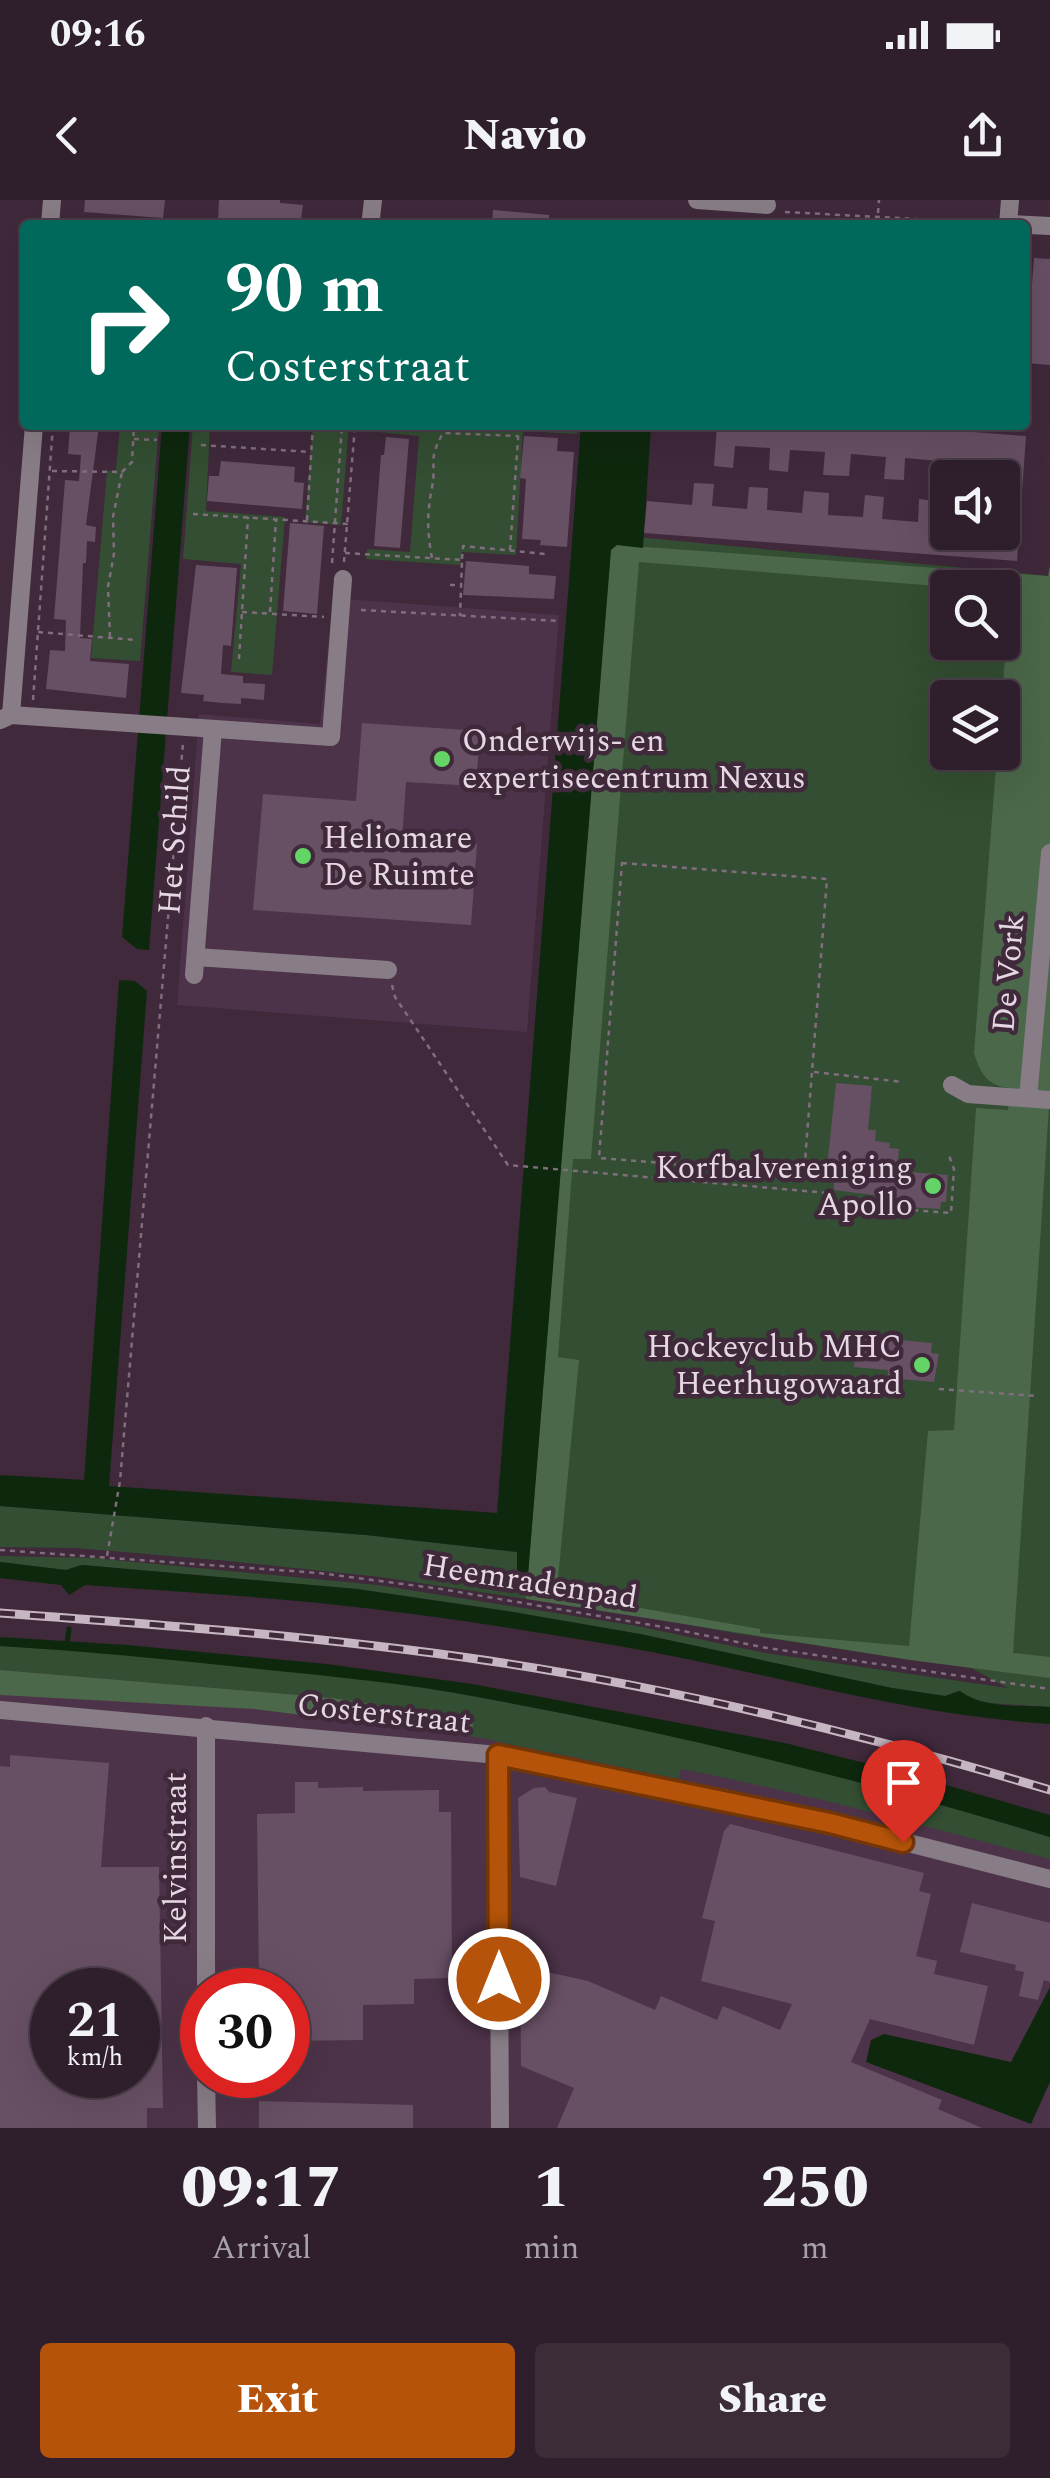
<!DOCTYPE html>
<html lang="en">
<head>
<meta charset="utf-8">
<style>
  :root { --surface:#2f1f2c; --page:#3b2c38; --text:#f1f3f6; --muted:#a7a2a9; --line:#4a3d48; --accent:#b45309 }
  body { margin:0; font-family:Spectral,serif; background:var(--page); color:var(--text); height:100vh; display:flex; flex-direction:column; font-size:38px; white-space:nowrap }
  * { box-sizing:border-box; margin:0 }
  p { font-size:32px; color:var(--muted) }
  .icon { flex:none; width:55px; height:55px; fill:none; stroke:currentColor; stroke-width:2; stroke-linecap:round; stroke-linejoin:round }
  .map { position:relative; height:1928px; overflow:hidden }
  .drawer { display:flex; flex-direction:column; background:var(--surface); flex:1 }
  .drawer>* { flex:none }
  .top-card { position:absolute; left:20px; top:20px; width:1010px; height:210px; border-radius:10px; box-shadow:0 10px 40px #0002,0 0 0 2px var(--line); background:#00695c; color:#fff; overflow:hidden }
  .buttons { position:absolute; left:930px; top:260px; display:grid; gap:20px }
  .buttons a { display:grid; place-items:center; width:90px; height:90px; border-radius:10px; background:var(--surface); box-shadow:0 10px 40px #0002,0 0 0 2px var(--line); font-size:50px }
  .speed { position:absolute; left:30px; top:1768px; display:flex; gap:20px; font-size:50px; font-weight:700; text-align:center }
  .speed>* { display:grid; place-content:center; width:130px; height:130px; border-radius:50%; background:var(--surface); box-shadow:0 10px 40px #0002,0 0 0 2px var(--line); line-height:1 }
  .speed small { font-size:25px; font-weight:400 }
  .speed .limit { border:15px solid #d22; background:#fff; color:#111 }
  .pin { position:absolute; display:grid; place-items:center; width:85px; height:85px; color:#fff; margin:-102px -42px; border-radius:50% 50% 50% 0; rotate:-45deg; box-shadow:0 0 10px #0007 }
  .pin .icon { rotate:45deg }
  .me { position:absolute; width:110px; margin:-55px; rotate:0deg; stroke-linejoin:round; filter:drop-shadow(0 0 8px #0008) }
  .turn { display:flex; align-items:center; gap:35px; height:210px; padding:0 40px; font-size:45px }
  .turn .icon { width:130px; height:130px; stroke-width:2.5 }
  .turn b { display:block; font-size:70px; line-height:85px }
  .eta { display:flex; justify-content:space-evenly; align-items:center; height:170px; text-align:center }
  .eta b { font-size:60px; font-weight:800; line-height:70px }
  .primary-button { display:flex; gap:20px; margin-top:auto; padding:20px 40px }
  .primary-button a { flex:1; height:115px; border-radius:10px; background:var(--accent); color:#fff; font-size:40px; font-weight:800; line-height:115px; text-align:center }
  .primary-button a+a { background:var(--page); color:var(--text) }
  .status { display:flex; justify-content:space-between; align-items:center; height:70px; padding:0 50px; background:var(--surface); direction:ltr }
  .status svg { height:28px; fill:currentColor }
  header { display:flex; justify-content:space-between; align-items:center; height:130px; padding:0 40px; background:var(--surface); font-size:45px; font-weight:800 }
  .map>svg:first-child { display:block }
</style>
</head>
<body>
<div class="status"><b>09:16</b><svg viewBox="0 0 49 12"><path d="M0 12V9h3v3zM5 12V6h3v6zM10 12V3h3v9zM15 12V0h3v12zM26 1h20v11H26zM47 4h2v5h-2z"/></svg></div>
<header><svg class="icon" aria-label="back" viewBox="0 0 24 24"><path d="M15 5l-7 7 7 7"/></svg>Navio<svg class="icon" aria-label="share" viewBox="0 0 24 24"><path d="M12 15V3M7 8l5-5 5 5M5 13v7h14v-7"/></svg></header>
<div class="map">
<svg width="1050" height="1928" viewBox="0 0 1050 1928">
  <rect width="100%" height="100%" fill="#3f293b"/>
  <g fill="#4d3349" fill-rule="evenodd">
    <path d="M 333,398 L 559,415 L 527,832 L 177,805 L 199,514 L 320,524 Z"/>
    <path d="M 0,1456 L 180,1474 L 858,1589 L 1050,1646 L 1050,1928 L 0,1928 ZM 52,1790 L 138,1790 L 138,1875 L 52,1875 ZM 202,1790 L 288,1790 L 288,1875 L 202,1875 Z"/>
  </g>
  <g fill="#334e32" fill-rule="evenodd">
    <path d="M 120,225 L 159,225 L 140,461 L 91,458 L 107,271 L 116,270 Z"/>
    <path d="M 193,225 L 210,225 L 206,311 L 285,317 L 272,475 L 231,472 L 241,364 L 183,359 Z"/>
    <path d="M 313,225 L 349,225 L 341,325 L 305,322 Z"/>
    <path d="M 378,225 L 578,225 L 577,234 L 523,231 L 516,355 L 462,352 L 460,365 L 366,359 L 367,349 L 410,352 L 419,236 L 377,232 Z"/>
    <path d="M 604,334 L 1050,376 L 1050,1507 L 989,1503 L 972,1500 L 958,1491 L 945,1496 L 892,1488 L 640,1434 L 513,1412 L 357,1389 L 82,1365 L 66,1370 L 0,1362 L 0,1356 L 93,1358 L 378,1385 L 637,1426 L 765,1453 L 1008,1488 L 971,1468 L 734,1433 L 527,1395 L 526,1399 L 380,1377 L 228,1361 L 76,1348 L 0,1347 L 0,1306 L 366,1335 L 518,1352 L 517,1385 ZM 948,388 L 1002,388 L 1002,442 L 948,442 ZM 948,498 L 1002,498 L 1002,552 L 948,552 Z"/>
    <path d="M 0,1446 C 157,1455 328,1469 483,1498 C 612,1522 742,1548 868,1582 C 929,1599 989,1619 1050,1637 L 1050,1659 C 927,1627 806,1593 681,1569 L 679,1579 L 471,1536 L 473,1520 L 334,1498 L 0,1470 Z"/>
  </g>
  <g fill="#4b684a" fill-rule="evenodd">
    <path d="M 617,345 L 1048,376 L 1050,366 L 1050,891 L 1013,1453 L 1050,1457 L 1050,1478 L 910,1460 L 526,1399 L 609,371 L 611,348 ZM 639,362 L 949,387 L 1002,388 L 1003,392 L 1010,393 L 1002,497 L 1002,552 L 997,553 L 974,853 C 980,873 987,886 1010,888 L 1008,910 L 976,908 L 954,1230 L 928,1231 L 909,1446 L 760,1433 L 760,1429 L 561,1394 L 557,1389 L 579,1160 L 558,1157 L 573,959 L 591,959 Z"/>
    <path d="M 0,1470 L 334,1498 L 474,1520 L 471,1536 L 254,1509 L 0,1495 Z"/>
  </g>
  <g fill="#0e280e">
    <path d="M 162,225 L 190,225 L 149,750 L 137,749 L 122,737 Z"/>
    <path d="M 581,225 L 651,225 L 643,348 L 617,345 L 611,350 L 527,1388 L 517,1385 L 517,1352 L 366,1335 L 0,1306 L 0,1275 L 84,1280 L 119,780 L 135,781 L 147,791 L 109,1286 L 497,1313 Z"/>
    <path d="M 0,1362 L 66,1370 L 82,1365 L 357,1389 L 513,1412 L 640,1434 L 892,1488 L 945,1496 L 960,1491 C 984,1509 1021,1505 1050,1507 L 1050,1524 C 903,1515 763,1471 619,1446 C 520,1429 419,1413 319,1403 C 241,1395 163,1391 85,1385 L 69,1395 L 61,1385 L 0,1378 Z"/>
    <path d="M 0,1437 L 127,1445 L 327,1464 L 472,1484 L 785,1543 L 905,1573 L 1050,1615 L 1050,1637 C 863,1580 675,1533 483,1498 C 406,1483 327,1476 249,1468 C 166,1459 83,1451 0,1446 Z"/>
    <path d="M 1050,1787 L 1050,1882 L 1031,1924 L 866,1862 L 871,1840 L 884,1834 L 1011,1862 Z"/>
  </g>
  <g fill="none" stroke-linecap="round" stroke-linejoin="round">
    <path stroke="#0e280e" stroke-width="5" d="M 67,1444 L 69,1429"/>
  </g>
  <g fill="#685064" fill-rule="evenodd">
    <path d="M 85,0 L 165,0 L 163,18 L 84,12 Z"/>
    <path d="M 219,0 L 280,0 L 280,3 L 303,5 L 301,20 L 279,18 L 278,25 L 218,21 Z"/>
    <path d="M 493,10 L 549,15 L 549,25 L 492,25 Z"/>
    <path d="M 1034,58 L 1050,59 L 1050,165 L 1026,163 Z"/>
    <path d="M 70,225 L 99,225 L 86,325 L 96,327 L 95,342 L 87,341 L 86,363 L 83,363 L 80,438 L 92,439 L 90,461 L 129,464 L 126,498 L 46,489 L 50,450 L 65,451 L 66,420 L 54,419 L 65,280 L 79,281 L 81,255 L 68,254 Z"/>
    <path d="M 717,225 L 885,225 L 1026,236 L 1017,361 L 644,333 L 647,301 L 692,305 L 694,283 L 714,284 L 712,306 L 747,309 L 749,287 L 768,288 L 767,310 L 802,313 L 804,291 L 829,293 L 828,315 L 863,317 L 865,295 L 884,297 L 882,319 L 918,322 L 919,299 L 945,302 L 942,336 L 999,339 L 999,332 L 1002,332 L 1002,278 L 994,278 L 995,265 L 960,262 L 959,278 L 939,278 L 940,261 L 905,258 L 904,280 L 884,279 L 886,257 L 851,254 L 849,276 L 823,275 L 825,252 L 790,250 L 788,272 L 769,270 L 770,248 L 735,246 L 733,268 L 714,266 Z"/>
    <path d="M 524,236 L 558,238 L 557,251 L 574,252 L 567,347 L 540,345 L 541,340 L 522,339 L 526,279 L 520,278 Z"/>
    <path d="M 386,237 L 409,239 L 400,348 L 374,346 L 381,255 L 384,255 Z"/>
    <path d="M 221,261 L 295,267 L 294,282 L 304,283 L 302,309 L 207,301 L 209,276 L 219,276 Z"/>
    <path d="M 290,323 L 324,326 L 317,414 L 283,411 Z"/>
    <path d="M 466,361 L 529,366 L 529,374 L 556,376 L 554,399 L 463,395 Z"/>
    <path d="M 196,365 L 237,368 L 231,446 L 223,445 L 221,474 L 243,476 L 243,483 L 265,484 L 264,500 L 241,498 L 241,504 L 222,503 L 203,501 L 204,495 L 181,493 Z"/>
    <path d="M 362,523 L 480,531 L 476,586 L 406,582 L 402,638 L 477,644 L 471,725 L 253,710 L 263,594 L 356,601 Z"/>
    <path d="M 836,883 L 872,886 L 868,930 L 876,930 L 875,941 L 890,943 L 889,948 L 899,949 L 897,971 L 948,975 L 946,1002 L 941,1002 L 940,1009 L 910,1007 L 911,1000 L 834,990 L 834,968 L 827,967 Z"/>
    <path d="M 857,1136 L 932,1143 L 931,1153 L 939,1154 L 934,1182 L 888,1178 L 888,1170 L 854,1167 Z"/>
    <path d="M 10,1555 L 109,1563 L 101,1667 L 159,1667 L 163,1908 L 147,1908 L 147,1928 L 0,1928 L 0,1566 L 10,1567 ZM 52,1790 L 138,1790 L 138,1875 L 52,1875 Z"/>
    <path d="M 295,1582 L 318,1582 L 318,1588 L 363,1587 L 363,1591 L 439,1590 L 439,1612 L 451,1612 L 452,1778 L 414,1779 L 414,1804 L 363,1805 L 363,1840 L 288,1841 L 285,1780 L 259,1781 L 257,1614 L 295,1613 Z"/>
    <path d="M 545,1587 L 549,1592 L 577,1598 L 556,1686 L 520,1677 L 518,1598 L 534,1588 Z"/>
    <path d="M 730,1624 L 924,1673 L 919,1691 L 931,1694 L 916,1756 L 937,1761 L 934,1774 L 988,1786 L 974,1845 L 870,1819 L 851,1862 L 942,1900 L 938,1909 L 982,1928 L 557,1928 L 574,1888 L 521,1866 L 520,1766 L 588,1781 L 655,1810 L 661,1796 L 717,1820 L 723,1806 L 780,1830 L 792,1804 L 701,1781 L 715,1721 L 702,1718 L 724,1631 Z"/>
    <path d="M 972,1703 L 1050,1723 L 1050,1782 L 1044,1780 L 1038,1800 L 1019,1796 L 1024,1772 L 1015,1770 L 1016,1765 L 960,1752 Z"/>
    <path d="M 259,1901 L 413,1905 L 413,1928 L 259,1928 Z"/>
  </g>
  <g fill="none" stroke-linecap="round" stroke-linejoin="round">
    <g stroke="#806d7d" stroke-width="2.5" stroke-dasharray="5 5" stroke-linecap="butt">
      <path d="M 785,12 L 992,23"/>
      <path d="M 878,13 L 879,0"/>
      <path d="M 134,239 L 157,240"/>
      <path d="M 201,245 L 311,252"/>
      <path d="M 52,271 L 122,272 L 132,262 L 134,225"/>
      <path d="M 193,314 L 348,324"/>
      <path d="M 307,320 L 313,225"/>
      <path d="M 510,350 L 519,225"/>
      <path d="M 345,353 L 462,360 L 460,416"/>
      <path d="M 432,358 C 427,332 427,313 432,287 C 437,261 427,262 443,233 L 518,236"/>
      <path d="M 462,359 L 463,346 L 545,354"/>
      <path d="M 344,362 L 355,225"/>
      <path d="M 332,363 L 342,225"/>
      <path d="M 450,385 L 459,385"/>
      <path d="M 361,410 L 559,421"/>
      <path d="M 242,412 L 324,417"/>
      <path d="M 270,412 L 276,320"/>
      <path d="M 38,432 L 136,440"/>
      <path d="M 110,437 L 108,387 L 114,354 L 113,317 L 122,272"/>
      <path d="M 239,459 L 248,317"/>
      <path d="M 33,500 L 53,225"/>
      <path d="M 622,663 L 827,679 L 804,974 L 599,958 Z"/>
      <path d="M 392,785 L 395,797 L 508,965 L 828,993 L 831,1004 L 951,1013 L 954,969 L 948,953"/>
      <path d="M 814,872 L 903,882"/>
      <path d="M 939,1189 L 1037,1196"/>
      <path d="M 0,1350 L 319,1373 L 441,1389 L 663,1427 L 767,1448 L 1050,1489"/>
      <path d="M 107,1356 L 120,1281 L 183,543"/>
    </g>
    <g stroke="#887d86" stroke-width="18">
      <path d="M 697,0 L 767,5"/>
      <path d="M 371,18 L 373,0"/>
      <path d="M 1008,24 L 1050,26"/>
      <path d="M 50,25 L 52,0"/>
      <path d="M 1008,25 L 1010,0"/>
      <path d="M 11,515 L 34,225"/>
      <path d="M 0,520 L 11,515 L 331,537 L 343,379"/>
      <path d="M 196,757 L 388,770"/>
      <path d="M 194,775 L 213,529"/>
      <path d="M 952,885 L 968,894 L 1050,900"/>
      <path d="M 1028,898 L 1050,653"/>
      <path d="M 0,1510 L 498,1555 L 830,1623 L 1050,1679"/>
      <path d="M 206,1526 L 206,1790"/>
      <path d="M 498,1555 L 500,1928"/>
      <path d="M 206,1875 L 207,1928"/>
    </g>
    <defs>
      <path id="rail" d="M 0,1413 C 164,1425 327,1437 490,1461 C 680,1489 866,1535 1050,1590"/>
    </defs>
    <use href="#rail" stroke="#c6b6c2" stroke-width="9"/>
    <use href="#rail" stroke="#3f293b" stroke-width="5" stroke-dasharray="15" stroke-linecap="butt"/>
  </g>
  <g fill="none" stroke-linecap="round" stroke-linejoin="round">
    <defs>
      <path id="route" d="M 499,1779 L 498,1555 L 830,1623 L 903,1642"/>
    </defs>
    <use href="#route" stroke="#753606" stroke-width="25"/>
    <use href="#route" stroke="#b45309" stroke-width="18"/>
  </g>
  <g fill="#65d467" stroke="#3f293b" stroke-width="4">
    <circle cx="442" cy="559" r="10"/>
    <circle cx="303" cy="656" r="10"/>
    <circle cx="933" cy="986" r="10"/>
    <circle cx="922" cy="1165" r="10"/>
  </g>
  <g text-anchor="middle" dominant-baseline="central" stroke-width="9" stroke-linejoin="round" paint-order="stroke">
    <g font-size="32" fill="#e6d8e3" stroke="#3f293b" text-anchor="start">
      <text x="462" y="541">Onderwijs- en<tspan x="462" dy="37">expertisecentrum Nexus</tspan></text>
      <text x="323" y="638">Heliomare<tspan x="323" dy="37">De Ruimte</tspan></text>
      <text x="913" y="968" text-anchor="end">Korfbalvereniging<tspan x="913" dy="37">Apollo</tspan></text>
      <text x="902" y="1147" text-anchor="end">Hockeyclub MHC<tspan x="902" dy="37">Heerhugowaard</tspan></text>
    </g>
    <g font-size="32" fill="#e6d8e3" stroke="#3f293b">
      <text transform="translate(175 640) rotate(-86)">Het Schild</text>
      <text transform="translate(1009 773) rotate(-85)">De Vork</text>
      <text transform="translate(530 1382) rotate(9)">Heemradenpad</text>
      <text transform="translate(384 1514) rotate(6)">Costerstraat</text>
      <text transform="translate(176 1658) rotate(-90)">Kelvinstraat</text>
    </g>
  </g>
</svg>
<div class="buttons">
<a><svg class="icon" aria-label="sound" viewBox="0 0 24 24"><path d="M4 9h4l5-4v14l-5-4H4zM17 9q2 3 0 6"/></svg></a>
<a><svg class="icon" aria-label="search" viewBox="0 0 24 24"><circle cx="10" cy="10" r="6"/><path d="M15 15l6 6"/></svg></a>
<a><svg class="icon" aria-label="layers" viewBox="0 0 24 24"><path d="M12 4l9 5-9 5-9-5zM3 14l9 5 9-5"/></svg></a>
</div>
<div class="speed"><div>21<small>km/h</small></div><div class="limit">30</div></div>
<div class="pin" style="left:903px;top:1642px;background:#d93025"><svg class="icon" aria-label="arrive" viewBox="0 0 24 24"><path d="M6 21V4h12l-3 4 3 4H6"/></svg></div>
<svg class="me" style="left:499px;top:1779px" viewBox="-20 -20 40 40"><circle r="17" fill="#b45309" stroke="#fff" stroke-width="3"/><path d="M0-11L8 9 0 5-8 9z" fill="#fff"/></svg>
<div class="top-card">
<div class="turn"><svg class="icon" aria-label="right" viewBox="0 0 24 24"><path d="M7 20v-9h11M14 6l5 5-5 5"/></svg><div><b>90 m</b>Costerstraat</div></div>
</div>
</div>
<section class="drawer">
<div class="eta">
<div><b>09:17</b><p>Arrival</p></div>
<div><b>1</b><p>min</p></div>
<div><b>250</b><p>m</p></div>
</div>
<div class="primary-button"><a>Exit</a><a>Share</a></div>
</section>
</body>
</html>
